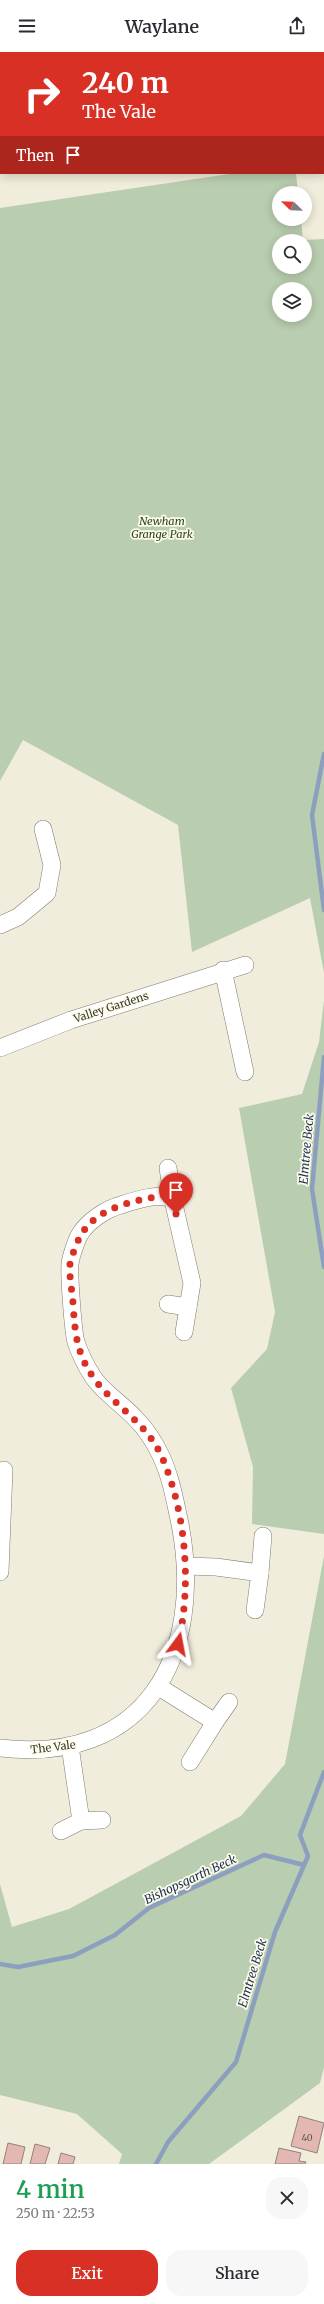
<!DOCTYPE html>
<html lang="en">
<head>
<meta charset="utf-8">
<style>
  :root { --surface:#fff; --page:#f7f7f7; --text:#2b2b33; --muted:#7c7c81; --accent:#d93025 }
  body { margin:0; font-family:Merriweather,serif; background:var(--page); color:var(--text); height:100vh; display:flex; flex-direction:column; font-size:15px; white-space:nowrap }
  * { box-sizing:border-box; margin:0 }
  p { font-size:13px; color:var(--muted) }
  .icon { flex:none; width:22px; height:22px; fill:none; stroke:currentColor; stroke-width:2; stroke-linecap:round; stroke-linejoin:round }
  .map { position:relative; height:2112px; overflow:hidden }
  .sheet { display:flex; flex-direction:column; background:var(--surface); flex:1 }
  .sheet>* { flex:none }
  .top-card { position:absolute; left:0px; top:0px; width:324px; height:122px; box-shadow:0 2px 10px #0003; background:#d93025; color:#fff; overflow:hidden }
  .needle { width:26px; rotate:293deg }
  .fabs { position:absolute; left:272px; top:134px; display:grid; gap:8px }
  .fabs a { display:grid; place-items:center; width:40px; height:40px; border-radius:50%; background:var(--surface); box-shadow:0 2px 10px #0003; font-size:20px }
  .pin { position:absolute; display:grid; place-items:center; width:34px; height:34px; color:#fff; margin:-41px -17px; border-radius:50% 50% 50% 0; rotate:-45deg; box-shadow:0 0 4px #0007 }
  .pin .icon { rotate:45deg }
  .me { position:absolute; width:44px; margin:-22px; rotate:13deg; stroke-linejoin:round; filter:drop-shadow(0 0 3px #0008) }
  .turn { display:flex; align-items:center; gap:14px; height:84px; padding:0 16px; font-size:18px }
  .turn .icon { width:52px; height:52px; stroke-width:2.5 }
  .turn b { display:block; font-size:28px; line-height:34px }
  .then { display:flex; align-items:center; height:38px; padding:0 16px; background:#0003; gap:8px; font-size:15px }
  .round { display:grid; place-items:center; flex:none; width:42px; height:42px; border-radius:16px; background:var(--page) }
  .overview { display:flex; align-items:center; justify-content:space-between; height:68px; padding:0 16px }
  h1 { font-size:24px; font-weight:600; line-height:30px; color:#1e9e55 }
  .primary-button { display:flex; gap:8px; margin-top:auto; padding:8px 16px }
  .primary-button a { flex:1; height:46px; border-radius:16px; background:var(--accent); color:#fff; font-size:16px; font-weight:600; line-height:46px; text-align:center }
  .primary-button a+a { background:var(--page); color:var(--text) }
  header { display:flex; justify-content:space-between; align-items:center; height:52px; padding:0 16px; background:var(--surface); font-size:18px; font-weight:600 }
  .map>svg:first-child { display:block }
</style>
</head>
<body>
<header><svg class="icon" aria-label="menu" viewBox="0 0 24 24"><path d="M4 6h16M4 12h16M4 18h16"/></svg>Waylane<svg class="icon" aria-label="share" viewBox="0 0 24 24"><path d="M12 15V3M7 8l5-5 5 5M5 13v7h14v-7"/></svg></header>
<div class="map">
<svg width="324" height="2112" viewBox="0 0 324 2112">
  <rect width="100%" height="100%" fill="#f1eddc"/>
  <g fill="#b9cdb0" fill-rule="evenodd">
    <path d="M 236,121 L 296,121 L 298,141 L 279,141 L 279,167 L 301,167 L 303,188 L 324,187 L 324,921 L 310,846 L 192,900 L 178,773 L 23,688 L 0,729 L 0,156 ZM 279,189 L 305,189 L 305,215 L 279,215 ZM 279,237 L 305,237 L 305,263 L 279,263 Z"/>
    <path d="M 324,948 L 324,1482 L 252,1472 L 253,1415 L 231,1336 L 267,1297 L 275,1260 L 239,1056 L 302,1042 L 319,990 Z"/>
    <path d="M 324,1504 L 324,2015 L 320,2031 L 209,2112 L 119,2112 L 122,2102 L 77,2062 L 0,2043 L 0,1832 L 12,1875 L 69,1857 L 241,1764 L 285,1712 Z"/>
  </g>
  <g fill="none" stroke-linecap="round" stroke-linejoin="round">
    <g stroke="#8d9fbf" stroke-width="4.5">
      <path d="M 324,702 L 312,763 L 324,858"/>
      <path d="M 324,1005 L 312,1137 L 324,1215"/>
      <path d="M 0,1912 L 18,1915 L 73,1904 L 115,1883 L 149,1856 L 264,1803 L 304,1813"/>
      <path d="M 156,2112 L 168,2090 L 236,2010 L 275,1880 L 308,1804 L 300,1783 L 324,1720"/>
    </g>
  </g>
  <g fill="#e3b7b2" stroke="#93807e">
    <path d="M 299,2064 L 324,2071 L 317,2101 L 291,2094 Z"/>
    <path d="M 8,2091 L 25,2095 L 21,2112 L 3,2112 Z"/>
    <path d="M 35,2092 L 50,2096 L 45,2112 L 30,2112 Z"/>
    <path d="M 279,2096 L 301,2101 L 299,2109 L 306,2110 L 305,2112 L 275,2112 Z"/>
    <path d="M 61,2101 L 75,2105 L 73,2112 L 58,2112 Z"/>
  </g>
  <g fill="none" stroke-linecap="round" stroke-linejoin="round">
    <defs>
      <g id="minor">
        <path d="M 323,51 L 324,51"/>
        <path d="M 0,109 L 1,109"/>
        <path d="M 0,873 L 18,865 L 47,841 L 52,813 L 43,777"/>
        <path d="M 223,918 L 245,1020"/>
        <path d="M 0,996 L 71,968 L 245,913"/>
        <path d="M 168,1116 L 173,1148"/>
        <path d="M 168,1252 L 188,1255"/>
        <path d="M 186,1514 L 216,1515 L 260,1521 L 255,1558"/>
        <path d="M 0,1520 L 4,1418"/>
        <path d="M 260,1521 L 263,1484"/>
        <path d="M 159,1635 L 215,1670 L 190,1710"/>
        <path d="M 215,1670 L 229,1650"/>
        <path d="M 0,1696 C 146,1713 205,1603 180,1472 C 175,1449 171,1425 161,1404 C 155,1391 145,1376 135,1366 C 122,1352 104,1341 93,1325 C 86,1314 80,1302 76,1290 C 73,1279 69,1224 70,1212 C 71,1204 76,1189 80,1182 C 88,1169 106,1157 121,1153 C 136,1148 159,1140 173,1148 L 192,1231 L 184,1280"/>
        <path d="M 81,1769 L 102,1768"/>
        <path d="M 61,1779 L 81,1769 L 70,1694"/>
      </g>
    </defs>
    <use href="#minor" stroke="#7f7c6c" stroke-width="18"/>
    <use href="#minor" stroke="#fff" stroke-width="17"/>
  </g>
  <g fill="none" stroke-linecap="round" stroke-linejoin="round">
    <path stroke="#d93025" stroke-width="7" stroke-dasharray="0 12.6" d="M 176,1162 L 173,1148 L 165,1143 C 129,1150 89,1156 76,1194 C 74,1200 70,1206 70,1212 C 69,1224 72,1238 73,1251 C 75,1280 76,1300 93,1325 C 114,1355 145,1368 162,1405 C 186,1461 192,1533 178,1592"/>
  </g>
  <g text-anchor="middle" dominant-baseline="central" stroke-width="3.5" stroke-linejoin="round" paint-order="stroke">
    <g font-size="9" fill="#655953">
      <text x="307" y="2085">40</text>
    </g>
    <g font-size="11" font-style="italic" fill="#264516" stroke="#fefbe9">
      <text x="162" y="469">Newham<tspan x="162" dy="13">Grange Park</tspan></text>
    </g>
    <g font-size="11" fill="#3b3a33" stroke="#fefbe9">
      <text transform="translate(111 955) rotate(-18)">Valley Gardens</text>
      <text transform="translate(53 1695) rotate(-7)">The Vale</text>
    </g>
    <g font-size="12" font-style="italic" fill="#1a305b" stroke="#fefbe9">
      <text transform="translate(306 1097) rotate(-85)">Elmtree Beck</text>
      <text transform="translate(190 1827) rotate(-25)">Bishopsgarth Beck</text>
      <text transform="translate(252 1921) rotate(-73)">Elmtree Beck</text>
    </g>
  </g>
</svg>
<div class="fabs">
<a><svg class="needle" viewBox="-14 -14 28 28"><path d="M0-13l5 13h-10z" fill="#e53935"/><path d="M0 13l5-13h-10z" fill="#7c7c81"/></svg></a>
<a><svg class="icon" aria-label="search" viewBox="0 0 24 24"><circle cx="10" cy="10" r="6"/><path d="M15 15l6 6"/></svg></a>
<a><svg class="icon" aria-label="layers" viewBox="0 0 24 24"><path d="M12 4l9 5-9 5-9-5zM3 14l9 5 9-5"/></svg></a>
</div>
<div class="pin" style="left:176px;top:1162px;background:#d93025"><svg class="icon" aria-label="arrive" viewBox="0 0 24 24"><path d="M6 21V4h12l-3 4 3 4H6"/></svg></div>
<svg class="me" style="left:178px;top:1592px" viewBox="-20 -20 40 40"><path d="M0-17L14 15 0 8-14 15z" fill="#d93025" stroke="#fff" stroke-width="4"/></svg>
<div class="top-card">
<div class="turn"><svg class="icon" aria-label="right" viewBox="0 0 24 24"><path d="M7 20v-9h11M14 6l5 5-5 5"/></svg><div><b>240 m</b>The Vale</div></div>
<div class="then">Then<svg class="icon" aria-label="arrive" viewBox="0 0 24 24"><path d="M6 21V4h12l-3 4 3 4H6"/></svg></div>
</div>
</div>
<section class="sheet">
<div class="overview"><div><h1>4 min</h1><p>250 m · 22:53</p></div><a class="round"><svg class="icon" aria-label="close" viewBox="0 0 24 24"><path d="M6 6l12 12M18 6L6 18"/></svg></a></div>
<div class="primary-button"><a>Exit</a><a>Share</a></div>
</section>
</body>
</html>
